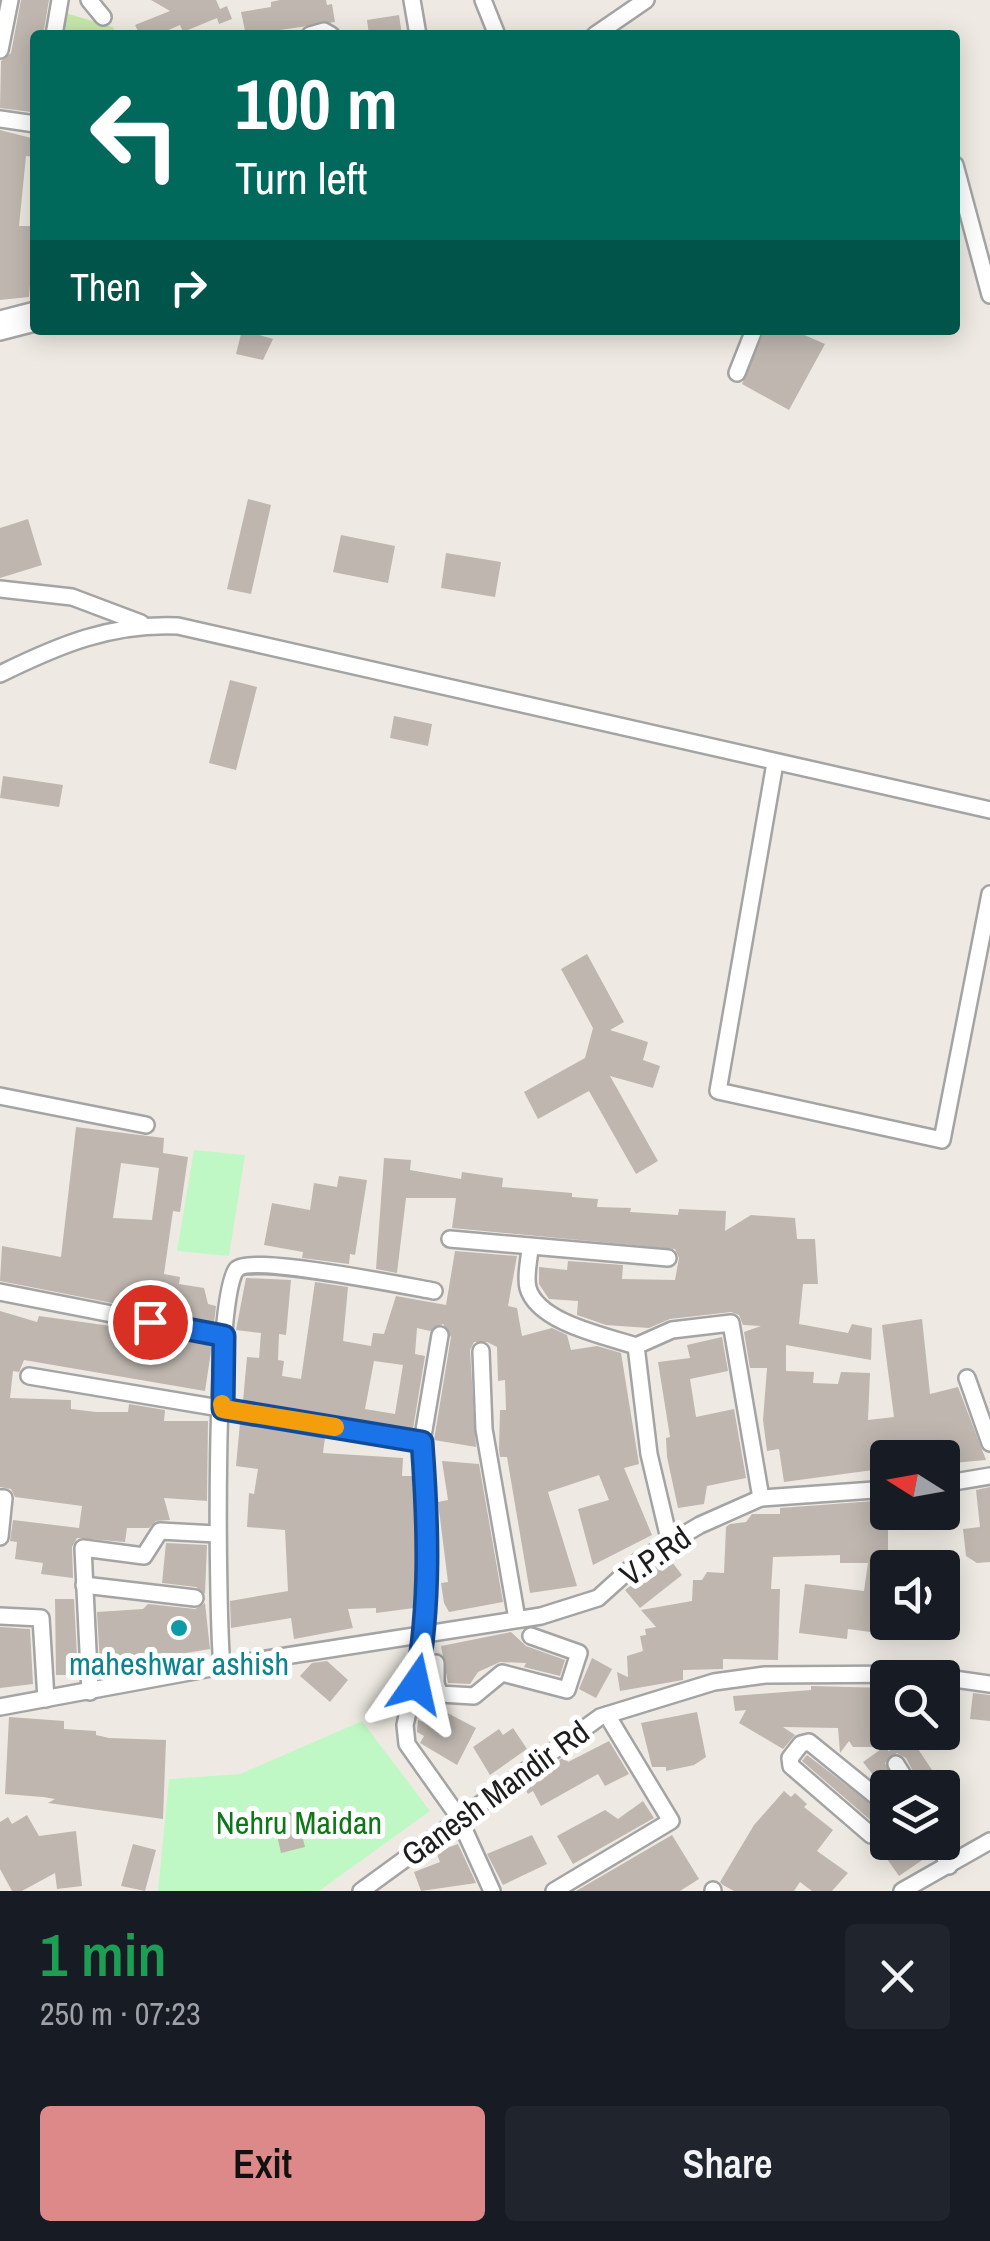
<!DOCTYPE html>
<html lang="en">
<head>
<meta charset="utf-8">
<style>
  :root { --surface:#171b24; --page:#20242c; --text:#f1f3f6; --muted:#9ea1a6; --accent:#dd898a }
  body { margin:0; font-family:"Archivo Narrow",sans-serif; background:var(--page); color:var(--text); height:100vh; display:flex; flex-direction:column; font-size:38px; white-space:nowrap }
  * { box-sizing:border-box; margin:0 }
  p { font-size:32px; color:var(--muted) }
  .icon { flex:none; width:55px; height:55px; fill:none; stroke:currentColor; stroke-width:2; stroke-linecap:round; stroke-linejoin:round }
  .map { position:relative; height:1891px; overflow:hidden }
  .sheet { display:flex; flex-direction:column; background:var(--surface); flex:1 }
  .sheet>* { flex:none }
  .guide { position:absolute; left:30px; top:30px; width:930px; height:305px; border-radius:10px; box-shadow:0 5px 25px #0003; background:#00695c; color:#fff; overflow:hidden }
  .needle { width:65px; rotate:281deg }
  .buttons { position:absolute; left:870px; top:1440px; display:grid; gap:20px }
  .buttons a { display:grid; place-items:center; width:90px; height:90px; border-radius:10px; background:var(--surface); box-shadow:0 5px 25px #0003; font-size:50px }
  .pin { position:absolute; display:grid; place-items:center; width:85px; height:85px; color:#fff; margin:-42px; border:5px solid #fff; border-radius:50%; box-shadow:0 2px 10px #0007 }
  .me { position:absolute; width:110px; margin:-55px; rotate:11deg; stroke-linejoin:round; filter:drop-shadow(0 0 8px #0008) }
  .turn { display:flex; align-items:center; gap:35px; height:210px; padding:0 40px; font-size:45px }
  .turn .icon { width:130px; height:130px; stroke-width:2.5 }
  .turn b { display:block; font-size:70px; line-height:85px }
  .then { display:flex; align-items:center; height:95px; padding:0 40px; background:#0003; gap:20px; font-size:38px }
  .round { display:grid; place-items:center; flex:none; width:105px; height:105px; border-radius:10px; background:var(--page) }
  .overview { display:flex; align-items:center; justify-content:space-between; height:170px; padding:0 40px }
  h1 { font-size:60px; font-weight:600; line-height:75px; color:#1e9e55 }
  .cta { display:flex; gap:20px; margin-top:auto; padding:20px 40px }
  .cta a { flex:1; height:115px; border-radius:10px; background:var(--accent); color:#111; font-size:40px; font-weight:600; line-height:115px; text-align:center }
  .cta a+a { background:var(--page); color:var(--text) }
  .map>svg:first-child { display:block }
</style>
</head>
<body>
<div class="map">
<svg width="990" height="1891" viewBox="0 0 990 1891">
  <rect width="100%" height="100%" fill="#eeeae3"/>
  <path fill="#c7e7a9" d="M 62,12 L 113,27 L 116,35 L 59,35 Z"/>
  <g fill="#c0f8c5">
    <path d="M 194,1150 L 245,1155 L 229,1256 L 177,1251 Z"/>
    <path d="M 362,1721 L 430,1811 L 319,1891 L 158,1891 L 169,1779 L 240,1774 Z"/>
  </g>
  <g fill="#beb6af" fill-rule="evenodd">
    <path d="M 21,0 L 49,0 L 43,35 L 35,35 L 31,112 L 0,108 L 1,61 L 11,53 Z"/>
    <path d="M 151,0 L 216,0 L 220,9 L 227,6 L 232,19 L 219,24 L 217,18 L 183,32 L 180,25 L 157,35 L 140,35 L 135,25 L 170,11 Z"/>
    <path d="M 280,0 L 326,0 L 327,5 L 332,4 L 335,22 L 246,35 L 241,12 L 271,7 L 271,2 Z"/>
    <path d="M 399,15 L 402,35 L 369,35 L 367,20 Z"/>
    <path d="M 0,130 L 35,139 L 35,157 L 26,156 L 19,226 L 35,226 L 29,297 L 0,300 Z"/>
    <path d="M 242,330 L 273,339 L 263,360 L 236,354 Z"/>
    <path d="M 765,330 L 793,330 L 825,344 L 789,410 L 742,384 Z"/>
    <path d="M 248,499 L 271,505 L 251,594 L 227,589 Z"/>
    <path d="M 28,519 L 42,565 L 0,578 L 0,528 Z"/>
    <path d="M 341,535 L 395,546 L 388,583 L 333,572 Z"/>
    <path d="M 446,553 L 501,562 L 495,597 L 441,588 Z"/>
    <path d="M 230,680 L 257,687 L 236,770 L 209,763 Z"/>
    <path d="M 394,716 L 432,724 L 428,746 L 390,738 Z"/>
    <path d="M 3,776 L 63,785 L 59,807 L 0,798 Z"/>
    <path d="M 587,954 L 624,1022 L 610,1030 L 648,1042 L 643,1060 L 660,1066 L 653,1088 L 610,1076 L 658,1161 L 636,1174 L 589,1091 L 538,1119 L 524,1092 L 585,1058 L 593,1028 L 561,969 Z"/>
    <path d="M 76,1127 L 164,1138 L 163,1153 L 188,1157 L 180,1212 L 173,1211 L 164,1274 L 180,1277 L 179,1284 L 204,1288 L 208,1304 L 216,1306 L 214,1323 L 0,1281 L 2,1246 L 61,1257 ZM 121,1163 L 159,1168 L 152,1220 L 113,1218 Z"/>
    <path d="M 384,1158 L 411,1160 L 410,1170 L 461,1179 L 462,1172 L 503,1178 L 502,1187 L 572,1193 L 572,1197 L 598,1199 L 597,1207 L 631,1208 L 630,1212 L 678,1215 L 679,1209 L 726,1211 L 725,1231 L 751,1215 L 795,1218 L 797,1239 L 815,1239 L 818,1284 L 803,1284 L 799,1324 L 848,1333 L 852,1324 L 872,1328 L 871,1360 L 786,1345 L 786,1371 L 814,1372 L 813,1383 L 838,1384 L 841,1372 L 870,1373 L 868,1420 L 894,1417 L 882,1325 L 922,1319 L 930,1394 L 958,1387 L 986,1460 L 942,1464 L 942,1458 L 888,1458 L 888,1468 L 784,1482 L 779,1449 L 767,1451 L 763,1420 L 767,1368 L 750,1368 L 744,1332 L 761,1326 L 743,1325 L 739,1315 L 731,1312 L 670,1319 L 649,1328 L 606,1325 L 577,1315 L 578,1301 L 549,1299 L 539,1284 L 539,1267 L 567,1270 L 568,1261 L 623,1265 L 622,1279 L 675,1280 L 679,1258 L 675,1249 L 452,1228 L 456,1198 L 406,1198 L 397,1273 L 376,1269 Z"/>
    <path d="M 339,1176 L 367,1180 L 355,1255 L 350,1254 L 349,1264 L 302,1258 L 303,1252 L 264,1245 L 272,1203 L 310,1210 L 314,1183 L 337,1187 Z"/>
    <path d="M 455,1251 L 517,1256 L 508,1306 L 517,1308 L 522,1336 L 552,1328 L 567,1335 L 571,1350 L 597,1346 L 621,1353 L 639,1464 L 624,1468 L 652,1535 L 593,1565 L 578,1509 L 609,1500 L 599,1475 L 548,1492 L 577,1586 L 530,1593 L 507,1457 L 500,1457 L 499,1449 L 500,1410 L 506,1410 L 505,1380 L 498,1381 L 497,1347 L 487,1342 L 474,1342 L 470,1350 L 476,1447 L 434,1440 L 451,1337 L 443,1324 L 430,1331 L 417,1328 L 415,1354 L 425,1356 L 413,1429 L 243,1401 L 247,1357 L 259,1358 L 261,1333 L 236,1330 L 246,1278 L 291,1280 L 286,1335 L 279,1334 L 278,1360 L 284,1361 L 282,1376 L 301,1379 L 315,1282 L 348,1287 L 343,1341 L 371,1346 L 373,1333 L 384,1334 L 396,1296 L 446,1305 ZM 374,1361 L 403,1365 L 395,1414 L 365,1409 Z"/>
    <path d="M 0,1311 L 37,1322 L 39,1316 L 125,1328 L 122,1341 L 177,1351 L 179,1339 L 212,1345 L 205,1391 L 24,1360 L 19,1372 L 13,1371 L 10,1398 L 71,1400 L 71,1409 L 96,1412 L 128,1412 L 129,1404 L 165,1410 L 164,1421 L 208,1421 L 207,1501 L 164,1498 L 170,1520 L 156,1521 L 149,1528 L 127,1528 L 125,1542 L 77,1538 L 72,1547 L 73,1578 L 41,1574 L 43,1563 L 15,1559 L 17,1542 L 10,1541 L 13,1520 L 79,1528 L 82,1506 L 15,1497 L 11,1489 L 0,1487 Z"/>
    <path d="M 722,1337 L 728,1371 L 690,1379 L 696,1417 L 734,1409 L 746,1478 L 707,1486 L 704,1504 L 678,1508 L 667,1457 L 666,1438 L 670,1437 L 658,1362 L 690,1358 L 687,1345 Z"/>
    <path d="M 240,1423 L 325,1437 L 323,1453 L 403,1458 L 402,1476 L 413,1476 L 416,1504 L 414,1608 L 376,1613 L 376,1608 L 348,1609 L 353,1628 L 294,1639 L 291,1618 L 231,1628 L 230,1601 L 288,1591 L 285,1530 L 247,1527 L 249,1493 L 254,1494 L 258,1469 L 236,1466 Z"/>
    <path d="M 442,1461 L 479,1464 L 503,1602 L 449,1612 L 444,1603 L 441,1583 L 448,1582 L 438,1502 L 448,1500 Z"/>
    <path d="M 990,1487 L 990,1562 L 977,1563 L 966,1556 L 963,1529 L 980,1527 L 976,1490 Z"/>
    <path d="M 888,1500 L 888,1622 L 942,1622 L 935,1635 L 908,1632 L 907,1637 L 848,1629 L 847,1639 L 799,1633 L 805,1584 L 864,1591 L 868,1563 L 840,1563 L 840,1555 L 773,1557 L 771,1589 L 780,1589 L 778,1660 L 723,1659 L 723,1669 L 683,1670 L 683,1680 L 620,1691 L 617,1672 L 628,1677 L 627,1656 L 643,1651 L 640,1636 L 646,1635 L 645,1629 L 656,1627 L 641,1610 L 692,1601 L 693,1580 L 702,1580 L 707,1572 L 724,1573 L 726,1527 L 730,1524 L 746,1522 L 752,1514 L 780,1514 L 780,1508 Z"/>
    <path d="M 166,1543 L 207,1545 L 205,1594 L 196,1587 L 162,1583 Z"/>
    <path d="M 668,1557 L 682,1575 L 640,1608 L 625,1590 Z"/>
    <path d="M 55,1599 L 74,1599 L 78,1675 L 56,1675 Z"/>
    <path d="M 205,1603 L 210,1649 L 144,1660 L 146,1669 L 113,1675 L 111,1662 L 100,1664 L 97,1612 L 143,1609 L 148,1604 L 195,1609 Z"/>
    <path d="M 0,1627 L 30,1629 L 33,1684 L 0,1688 Z"/>
    <path d="M 511,1632 L 526,1646 L 565,1660 L 560,1676 L 524,1667 L 526,1663 L 500,1662 L 478,1672 L 470,1684 L 448,1683 L 441,1646 Z"/>
    <path d="M 592,1658 L 612,1669 L 596,1698 L 579,1689 Z"/>
    <path d="M 327,1661 L 348,1680 L 330,1702 L 300,1676 L 312,1663 Z"/>
    <path d="M 811,1686 L 888,1688 L 888,1751 L 914,1743 L 944,1788 L 922,1788 L 906,1758 L 897,1753 L 885,1763 L 897,1788 L 883,1788 L 863,1762 L 884,1747 L 853,1747 L 849,1741 L 840,1753 L 838,1728 L 783,1727 L 795,1735 L 783,1749 L 739,1723 L 746,1710 L 735,1711 L 733,1696 L 811,1690 Z"/>
    <path d="M 973,1693 L 990,1695 L 990,1721 L 970,1719 Z"/>
    <path d="M 438,1708 L 476,1728 L 457,1765 L 420,1743 L 424,1736 L 417,1732 L 418,1720 L 430,1725 Z"/>
    <path d="M 697,1712 L 706,1757 L 694,1765 L 666,1771 L 666,1767 L 652,1767 L 641,1723 Z"/>
    <path d="M 9,1717 L 64,1721 L 64,1729 L 96,1731 L 96,1735 L 109,1738 L 166,1740 L 163,1819 L 48,1803 L 55,1799 L 43,1797 L 5,1794 Z"/>
    <path d="M 513,1728 L 527,1749 L 490,1775 L 473,1747 L 499,1729 L 503,1735 Z"/>
    <path d="M 609,1741 L 629,1774 L 605,1786 L 598,1774 L 541,1806 L 533,1791 L 528,1794 L 524,1786 L 565,1756 L 568,1762 Z"/>
    <path d="M 807,1755 L 888,1817 L 888,1825 L 875,1824 L 802,1761 Z"/>
    <path d="M 784,1791 L 791,1797 L 795,1793 L 807,1804 L 804,1807 L 833,1830 L 817,1851 L 848,1873 L 832,1891 L 812,1891 L 800,1882 L 794,1891 L 734,1891 L 723,1885 L 720,1882 L 754,1825 Z"/>
    <path d="M 643,1801 L 654,1818 L 573,1864 L 557,1836 L 605,1810 L 618,1819 Z"/>
    <path d="M 296,1811 L 305,1847 L 281,1853 L 273,1817 Z"/>
    <path d="M 27,1815 L 39,1836 L 76,1831 L 82,1886 L 57,1889 L 55,1873 L 22,1891 L 12,1891 L 0,1869 L 0,1822 L 8,1817 L 12,1824 Z"/>
    <path d="M 532,1835 L 547,1864 L 503,1885 L 487,1854 Z"/>
    <path d="M 672,1835 L 699,1879 L 680,1891 L 576,1891 Z"/>
    <path d="M 904,1842 L 926,1842 L 931,1854 L 899,1876 L 885,1856 Z"/>
    <path d="M 133,1844 L 156,1850 L 145,1891 L 121,1886 Z"/>
    <path d="M 458,1844 L 476,1883 L 421,1891 L 414,1872 L 440,1862 L 436,1852 Z"/>
  </g>
  <g fill="none" stroke-linecap="round" stroke-linejoin="round">
    <defs>
      <g id="minor">
        <path d="M 89,0 L 103,17"/>
        <path d="M 412,0 L 418,35"/>
        <path d="M 483,0 L 497,35"/>
        <path d="M 54,35 L 60,0"/>
        <path d="M 310,35 L 324,31 L 331,35"/>
        <path d="M 595,35 L 646,0"/>
        <path d="M 0,50 L 10,0"/>
        <path d="M 0,119 L 35,124"/>
        <path d="M 955,165 L 990,295"/>
        <path d="M 0,319 L 35,310"/>
        <path d="M 0,332 L 35,323"/>
        <path d="M 737,373 L 754,330"/>
        <path d="M 0,589 L 72,597 L 141,623"/>
        <path d="M 0,674 C 59,645 111,623 178,626 L 990,810"/>
        <path d="M 775,763 L 718,1091 L 942,1140 L 990,894"/>
        <path d="M 0,1096 L 146,1125"/>
        <path d="M 450,1239 L 668,1258"/>
        <path d="M 530,1249 C 529,1261 525,1276 528,1288 C 538,1323 606,1336 636,1346 L 649,1454 L 670,1543"/>
        <path d="M 0,1292 L 224,1336"/>
        <path d="M 440,1335 L 422,1442 L 427,1504 L 425,1635 L 405,1725 L 407,1744 L 458,1816 L 492,1891"/>
        <path d="M 636,1346 L 672,1330 L 731,1323 L 761,1498"/>
        <path d="M 481,1351 L 484,1429 L 517,1619"/>
        <path d="M 29,1376 L 422,1442"/>
        <path d="M 967,1378 L 990,1443"/>
        <path d="M 942,1484 L 990,1476"/>
        <path d="M 0,1498 L 4,1498 L 0,1537"/>
        <path d="M 84,1585 L 195,1598"/>
        <path d="M 0,1616 L 41,1618 L 46,1699"/>
        <path d="M 222,1666 C 217,1618 213,1290 237,1269 C 252,1255 406,1286 434,1291"/>
        <path d="M 416,1684 L 436,1684 L 440,1694 L 474,1696 L 502,1673 L 567,1690 L 579,1653 L 531,1636"/>
        <path d="M 436,1684 L 436,1663"/>
        <path d="M 90,1692 L 83,1548 L 144,1556 L 160,1531 L 216,1534"/>
        <path d="M 0,1707 L 222,1666 L 541,1616 L 598,1598 L 639,1561 L 700,1525 L 761,1498 L 888,1489"/>
        <path d="M 896,1764 L 911,1788"/>
        <path d="M 888,1806 L 809,1742 L 801,1744 L 790,1758 L 791,1766 L 871,1835 L 888,1836"/>
        <path d="M 937,1842 L 949,1866"/>
        <path d="M 713,1890 L 713,1891"/>
        <path d="M 361,1891 L 600,1717 L 714,1682 L 765,1675 L 919,1674 L 990,1684"/>
        <path d="M 554,1891 L 671,1821 L 607,1715"/>
        <path d="M 902,1891 L 990,1841"/>
      </g>
    </defs>
    <use href="#minor" stroke="#a4a4a4" stroke-width="20"/>
    <use href="#minor" stroke="#fff" stroke-width="15"/>
  </g>
  <g fill="none" stroke-linecap="round" stroke-linejoin="round">
    <defs>
      <path id="route" d="M 150,1322 L 224,1336 L 223,1409 L 422,1442 C 428,1522 431,1604 416,1684"/>
    </defs>
    <use href="#route" stroke="#114b97" stroke-width="25"/>
    <use href="#route" stroke="#1a73e8" stroke-width="18"/>
    <path stroke="#f59e0b" stroke-width="18" d="M 222,1404 L 223,1409 L 335,1427"/>
  </g>
  <circle fill="#0f9aa8" stroke="#fff" stroke-width="4" cx="179" cy="1628" r="10"/>
  <g text-anchor="middle" dominant-baseline="central" stroke-width="10" stroke-linejoin="round" paint-order="stroke">
    <g font-size="32" fill="#1d1d1d" stroke="#fff">
      <text transform="translate(655 1556) rotate(-35)">V.P.Rd</text>
      <text transform="translate(495 1793) rotate(-36)">Ganesh Mandir Rd</text>
    </g>
    <g font-size="32" fill="#0d838f" stroke="#fff">
      <text x="179" y="1663">maheshwar ashish</text>
    </g>
    <g font-size="32" fill="#0e7818" stroke="#fff">
      <text x="299" y="1822">Nehru Maidan</text>
    </g>
  </g>
</svg>
<div class="buttons">
<a><svg class="needle" viewBox="-14 -14 28 28"><path d="M0-13l5 13h-10z" fill="#e53935"/><path d="M0 13l5-13h-10z" fill="#9ea1a6"/></svg></a>
<a><svg class="icon" aria-label="sound" viewBox="0 0 24 24"><path d="M4 9h4l5-4v14l-5-4H4zM17 9q2 3 0 6"/></svg></a>
<a><svg class="icon" aria-label="search" viewBox="0 0 24 24"><circle cx="10" cy="10" r="6"/><path d="M15 15l6 6"/></svg></a>
<a><svg class="icon" aria-label="layers" viewBox="0 0 24 24"><path d="M12 4l9 5-9 5-9-5zM3 14l9 5 9-5"/></svg></a>
</div>
<div class="pin" style="left:150px;top:1322px;background:#d93025"><svg class="icon" aria-label="arrive" viewBox="0 0 24 24"><path d="M6 21V4h12l-3 4 3 4H6"/></svg></div>
<svg class="me" style="left:416px;top:1684px" viewBox="-20 -20 40 40"><path d="M0-17L14 15 0 8-14 15z" fill="#1a73e8" stroke="#fff" stroke-width="4"/></svg>
<div class="guide">
<div class="turn"><svg class="icon" aria-label="left" viewBox="0 0 24 24"><path d="M17 20v-9H6M10 6l-5 5 5 5"/></svg><div><b>100 m</b>Turn left</div></div>
<div class="then">Then<svg class="icon" aria-label="right" viewBox="0 0 24 24"><path d="M7 20v-9h11M14 6l5 5-5 5"/></svg></div>
</div>
</div>
<section class="sheet">
<div class="overview"><div><h1>1 min</h1><p>250 m · 07:23</p></div><a class="round"><svg class="icon" aria-label="close" viewBox="0 0 24 24"><path d="M6 6l12 12M18 6L6 18"/></svg></a></div>
<div class="cta"><a>Exit</a><a>Share</a></div>
</section>
</body>
</html>
